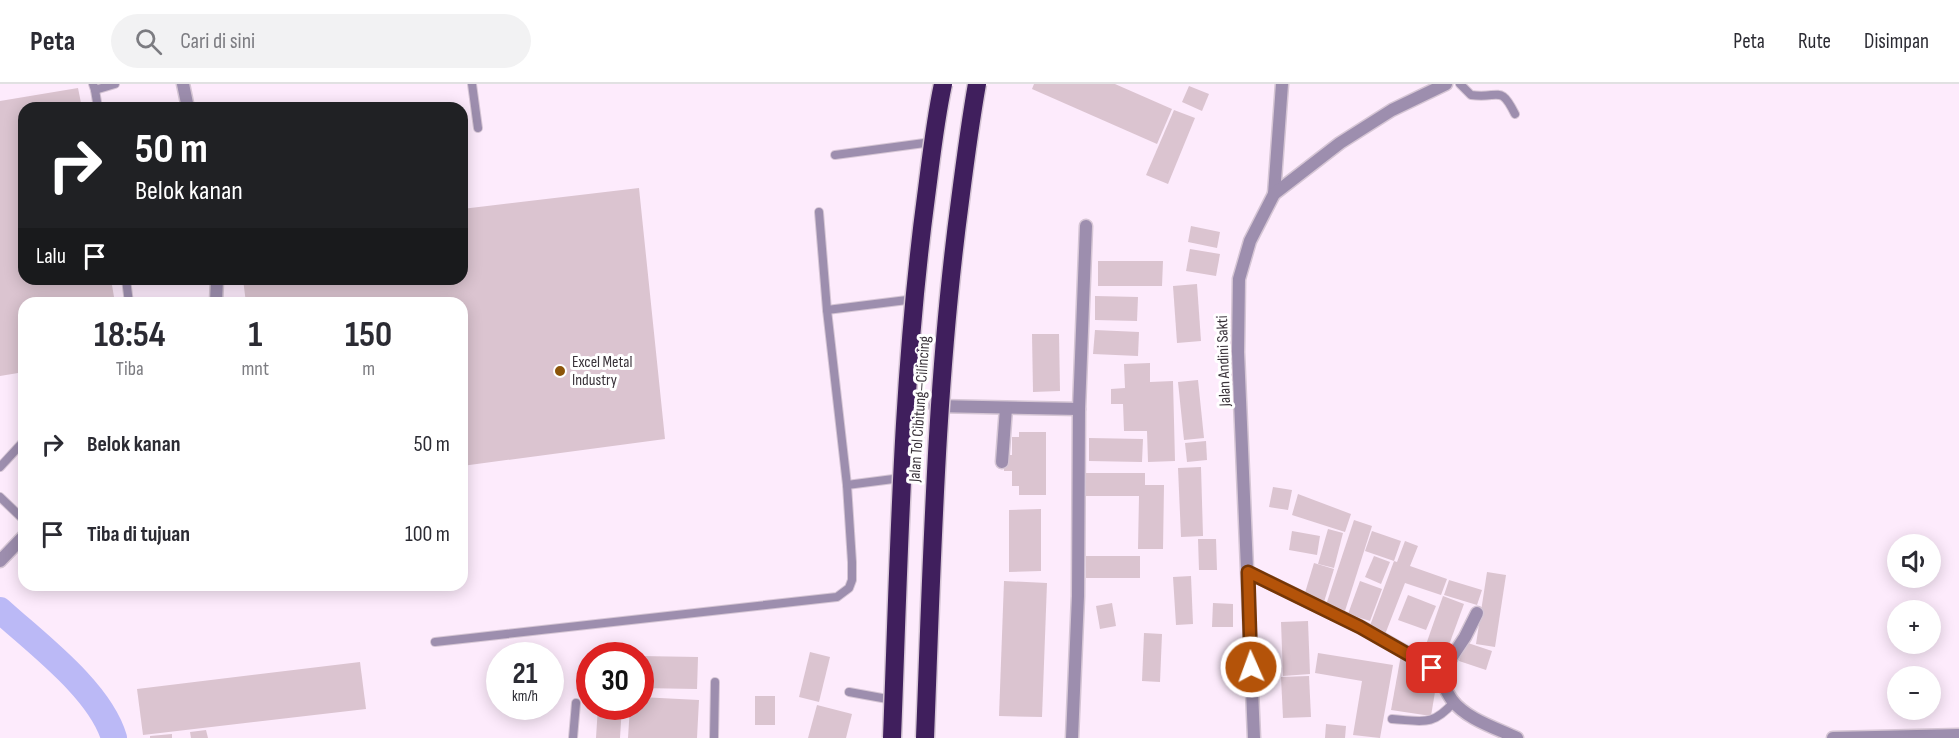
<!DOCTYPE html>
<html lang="id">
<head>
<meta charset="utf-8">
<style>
  :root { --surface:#fff; --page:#f2f2f3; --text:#2b2b33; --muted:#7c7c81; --line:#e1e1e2 }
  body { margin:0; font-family:"Sofia Sans Condensed",sans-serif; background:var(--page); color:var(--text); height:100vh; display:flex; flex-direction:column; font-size:22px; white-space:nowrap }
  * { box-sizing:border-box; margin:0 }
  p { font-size:20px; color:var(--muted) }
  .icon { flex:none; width:33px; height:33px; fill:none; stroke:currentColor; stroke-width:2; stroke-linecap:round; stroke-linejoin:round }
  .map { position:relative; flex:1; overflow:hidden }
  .details { position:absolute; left:18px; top:213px; width:450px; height:294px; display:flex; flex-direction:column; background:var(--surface); border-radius:18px; box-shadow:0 3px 15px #0003 }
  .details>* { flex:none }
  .hud { position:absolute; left:18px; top:18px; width:450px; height:183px; border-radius:18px; box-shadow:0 3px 15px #0003; background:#202124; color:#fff; overflow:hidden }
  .fabs { position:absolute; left:1887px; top:450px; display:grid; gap:12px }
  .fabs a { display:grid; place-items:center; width:54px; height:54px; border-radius:50%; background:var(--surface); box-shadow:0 3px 15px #0003; font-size:30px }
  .speed { position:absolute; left:486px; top:558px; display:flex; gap:12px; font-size:30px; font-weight:700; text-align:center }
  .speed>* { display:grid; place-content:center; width:78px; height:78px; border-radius:50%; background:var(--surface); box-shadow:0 3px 15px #0003; line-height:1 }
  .speed small { font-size:15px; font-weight:400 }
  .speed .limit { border:9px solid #d22; background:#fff; color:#111 }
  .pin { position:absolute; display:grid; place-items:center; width:51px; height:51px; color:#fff; margin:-26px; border-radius:12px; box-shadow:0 3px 9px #0006 }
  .me { position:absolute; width:66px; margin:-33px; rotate:358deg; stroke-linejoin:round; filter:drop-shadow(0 0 4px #0008) }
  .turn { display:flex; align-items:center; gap:21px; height:126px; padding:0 18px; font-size:27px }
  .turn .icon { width:78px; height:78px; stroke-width:2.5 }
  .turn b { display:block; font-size:42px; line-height:51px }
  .then { display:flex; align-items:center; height:57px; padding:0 18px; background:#0003; gap:12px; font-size:22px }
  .eta { display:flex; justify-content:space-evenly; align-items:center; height:102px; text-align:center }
  .eta b { font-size:36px; font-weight:700; line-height:42px }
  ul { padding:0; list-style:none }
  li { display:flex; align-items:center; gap:18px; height:90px; padding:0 18px }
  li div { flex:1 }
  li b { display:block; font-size:22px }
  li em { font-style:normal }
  header { display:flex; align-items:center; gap:36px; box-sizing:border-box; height:84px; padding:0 30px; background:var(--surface); border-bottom:2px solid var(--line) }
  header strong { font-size:28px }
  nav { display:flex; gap:33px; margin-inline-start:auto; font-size:21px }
  .search { width:420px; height:54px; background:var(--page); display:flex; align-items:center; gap:15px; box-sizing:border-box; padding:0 21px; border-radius:33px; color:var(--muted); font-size:22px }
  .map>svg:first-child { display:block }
</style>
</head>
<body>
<header>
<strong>Peta</strong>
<div class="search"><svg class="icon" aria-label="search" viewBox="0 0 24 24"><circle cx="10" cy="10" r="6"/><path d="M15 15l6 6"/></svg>Cari di sini</div>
<nav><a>Peta</a><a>Rute</a><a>Disimpan</a></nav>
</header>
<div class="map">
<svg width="1959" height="654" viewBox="0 0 1959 654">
  <rect width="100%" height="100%" fill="#fdebfc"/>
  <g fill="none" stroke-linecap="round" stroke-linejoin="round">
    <path stroke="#bbb9f6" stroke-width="26" d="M 0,526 C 36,559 100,606 114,654"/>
  </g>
  <g fill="#dbc4d0">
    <path d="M 1034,0 L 1115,0 L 1172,25 L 1157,60 L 1032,5 Z"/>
    <path d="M 1189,2 L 1209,10 L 1202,27 L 1182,18 Z"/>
    <path d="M 78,4 L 82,24 L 24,24 L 24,195 L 111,195 L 115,219 L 24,219 L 24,288 L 0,292 L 0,17 Z"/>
    <path d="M 1174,26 L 1195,34 L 1168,100 L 1146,91 Z"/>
    <path d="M 639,104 L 665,355 L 462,382 L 462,219 L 246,219 L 243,195 L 462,195 L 462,125 Z"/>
    <path d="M 1191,142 L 1220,148 L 1217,164 L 1188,158 Z"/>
    <path d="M 1190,165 L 1220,170 L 1216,192 L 1186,187 Z"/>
    <path d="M 1098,177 L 1163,177 L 1162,202 L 1098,202 Z"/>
    <path d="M 1197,200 L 1201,257 L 1177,259 L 1173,202 Z"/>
    <path d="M 1095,212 L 1138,213 L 1137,237 L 1095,236 Z"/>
    <path d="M 1095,246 L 1139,248 L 1138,272 L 1093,270 Z"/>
    <path d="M 1032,250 L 1059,250 L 1060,307 L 1033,308 Z"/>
    <path d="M 1150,279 L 1150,298 L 1173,297 L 1175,377 L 1148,378 L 1147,347 L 1124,347 L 1123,320 L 1111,320 L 1111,305 L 1125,304 L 1124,280 Z"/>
    <path d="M 1198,296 L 1204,354 L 1184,356 L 1178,298 Z"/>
    <path d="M 1019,348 L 1046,348 L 1046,411 L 1019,411 L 1019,402 L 1012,402 L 1012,387 L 1004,387 L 1004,371 L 1012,371 L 1012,353 L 1019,353 Z"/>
    <path d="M 1089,354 L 1143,355 L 1142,378 L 1089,377 Z"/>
    <path d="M 1206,357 L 1207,376 L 1187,378 L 1185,359 Z"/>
    <path d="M 1201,383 L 1203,452 L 1181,453 L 1178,384 Z"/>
    <path d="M 1086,389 L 1145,389 L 1145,401 L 1164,401 L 1163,465 L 1138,465 L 1139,412 L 1085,412 Z"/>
    <path d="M 1273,403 L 1292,406 L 1288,426 L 1269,423 Z"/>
    <path d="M 1298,410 L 1351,430 L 1345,448 L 1292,431 Z"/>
    <path d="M 1041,425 L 1041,487 L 1009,488 L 1009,426 Z"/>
    <path d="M 1354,436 L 1372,442 L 1344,530 L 1325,524 Z"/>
    <path d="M 1328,445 L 1343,449 L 1334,484 L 1318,480 Z"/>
    <path d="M 1292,447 L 1320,452 L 1317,471 L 1289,466 Z"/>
    <path d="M 1372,447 L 1401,457 L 1394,477 L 1365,467 Z"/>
    <path d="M 1198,455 L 1216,455 L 1217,486 L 1199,486 Z"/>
    <path d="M 1405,457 L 1418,462 L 1410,482 L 1447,495 L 1441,511 L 1405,499 L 1384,553 L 1368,547 L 1394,477 L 1397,478 Z"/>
    <rect x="1086" y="472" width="54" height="22"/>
    <path d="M 1374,472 L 1390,478 L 1381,500 L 1365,493 Z"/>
    <path d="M 1314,479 L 1334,485 L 1324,518 L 1304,512 Z"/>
    <path d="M 1487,488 L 1506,491 L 1495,563 L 1476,560 Z"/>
    <path d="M 1191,492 L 1193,540 L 1176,541 L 1173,493 Z"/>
    <path d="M 1449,496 L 1482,506 L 1477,521 L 1444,511 Z"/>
    <path d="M 1004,497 L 1047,499 L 1042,633 L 999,632 Z"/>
    <path d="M 1360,497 L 1382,505 L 1370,537 L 1348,530 Z"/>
    <path d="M 1408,511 L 1436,522 L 1426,546 L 1398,536 Z"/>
    <path d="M 1443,512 L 1464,520 L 1442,580 L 1422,572 Z"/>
    <path d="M 1112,519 L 1116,542 L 1100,545 L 1096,522 Z"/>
    <path d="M 1213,519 L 1233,520 L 1233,543 L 1212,543 Z"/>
    <path d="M 1308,537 L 1310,590 L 1283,592 L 1281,538 Z"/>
    <path d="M 1144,549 L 1162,550 L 1160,598 L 1142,597 Z"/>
    <path d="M 1465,558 L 1492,567 L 1486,586 L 1459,577 Z"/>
    <path d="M 810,568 L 830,573 L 819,618 L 799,613 Z"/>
    <path d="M 1318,569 L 1393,581 L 1380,654 L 1353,651 L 1362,597 L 1315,589 Z"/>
    <path d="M 1401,571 L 1437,596 L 1431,632 L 1391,626 Z"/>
    <path d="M 640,572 L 698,573 L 697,605 L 640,604 Z"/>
    <path d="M 360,578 L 366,625 L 143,651 L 137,605 Z"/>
    <path d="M 1309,592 L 1311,633 L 1283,634 L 1281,593 Z"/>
    <rect x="755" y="612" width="20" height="29"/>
    <path d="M 640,613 L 699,616 L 697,654 L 628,654 L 630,622 L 640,622 Z"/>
    <path d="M 817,621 L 852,630 L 846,654 L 808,654 Z"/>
    <path d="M 598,622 L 622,622 L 620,654 L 596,654 Z"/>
    <path d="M 1326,640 L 1346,642 L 1345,654 L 1325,654 Z"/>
    <path d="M 206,646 L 208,654 L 191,654 L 190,648 Z"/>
    <path d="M 172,650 L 172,654 L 150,654 L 150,652 Z"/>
  </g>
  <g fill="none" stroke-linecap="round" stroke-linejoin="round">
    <defs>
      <g id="lane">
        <path d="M 93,0 L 95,6 L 115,0"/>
        <path d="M 472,0 L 478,44"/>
        <path d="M 1460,0 L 1471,11 C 1500,15 1500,0 1515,30"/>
        <path d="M 95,6 L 98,24"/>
        <path d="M 835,71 L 932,58"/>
        <path d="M 126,195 L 129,219"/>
        <path d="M 827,226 L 915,215"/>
        <path d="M 0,383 L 24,357"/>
        <path d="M 847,401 L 901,394"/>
        <path d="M 0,413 L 24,436"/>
        <path d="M 435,558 L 837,513 L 849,504 L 852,496 L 852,478 L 847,401 L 827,226 L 819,128"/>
        <path d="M 849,608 L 893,616"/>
        <path d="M 1392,635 C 1423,637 1432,643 1454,618"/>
        <path d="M 573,654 L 576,619"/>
        <path d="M 714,654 L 715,598"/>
      </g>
      <g id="street">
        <path d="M 183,0 L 188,24"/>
        <path d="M 1274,110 L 1282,0"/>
        <path d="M 216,219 L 217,195"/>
        <path d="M 935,322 L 1079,325"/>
        <path d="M 1002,378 L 1006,324"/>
        <path d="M 0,477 L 24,452"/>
        <path d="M 1248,488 L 1361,543 L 1432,583 C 1442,593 1444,605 1452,616 C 1466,635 1496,644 1517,654"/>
        <path d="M 1440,591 L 1465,553 L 1477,529"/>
        <path d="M 1072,654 L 1078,512 L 1079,325 L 1086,142"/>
        <path d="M 1254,654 L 1238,268 L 1239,195 L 1250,157 L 1274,110 L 1340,59 L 1392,26 L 1446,0"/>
        <path d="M 1833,654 L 1959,651"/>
      </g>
    </defs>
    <use href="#lane" stroke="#d6c6d5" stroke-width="10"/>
    <use href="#street" stroke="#d6c6d5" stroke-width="15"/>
    <use href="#lane" stroke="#9d8eae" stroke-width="8"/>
    <use href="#street" stroke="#9d8eae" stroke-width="12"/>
    <defs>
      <g id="highway-bridge">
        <path d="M 892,654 C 899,473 902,292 926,113 C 931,75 935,37 943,0"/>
        <path d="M 925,654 C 932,475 936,295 960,117 C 965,78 970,39 977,0"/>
      </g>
    </defs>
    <use href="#highway-bridge" stroke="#d6c6d5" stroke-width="21" stroke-linecap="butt"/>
    <use href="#highway-bridge" stroke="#401f5d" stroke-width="18"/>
  </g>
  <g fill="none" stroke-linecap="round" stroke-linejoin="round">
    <defs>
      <path id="route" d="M 1251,583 L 1248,488 L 1360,543 L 1432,584"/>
    </defs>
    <use href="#route" stroke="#753606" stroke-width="15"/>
    <use href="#route" stroke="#b45309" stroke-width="10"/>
  </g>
  <circle fill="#8c5509" stroke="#fff" stroke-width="2" cx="560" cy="287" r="6"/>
  <g text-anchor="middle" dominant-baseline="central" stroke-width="6" stroke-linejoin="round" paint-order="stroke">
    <g font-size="16" fill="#393239" stroke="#fff">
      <text transform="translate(1224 277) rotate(-92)">Jalan Andini Sakti</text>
      <text transform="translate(920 325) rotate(-86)">Jalan Tol Cibitung–Cilincing</text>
    </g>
    <g font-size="16" fill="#393239" stroke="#fff" text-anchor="start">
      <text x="572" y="278">Excel Metal<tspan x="572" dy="18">Industry</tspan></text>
    </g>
  </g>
</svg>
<div class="fabs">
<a><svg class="icon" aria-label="sound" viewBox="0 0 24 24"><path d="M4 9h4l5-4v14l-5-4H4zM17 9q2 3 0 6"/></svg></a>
<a>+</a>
<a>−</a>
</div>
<div class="speed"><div>21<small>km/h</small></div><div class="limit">30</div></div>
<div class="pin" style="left:1432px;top:584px;background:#d93025"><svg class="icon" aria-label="arrive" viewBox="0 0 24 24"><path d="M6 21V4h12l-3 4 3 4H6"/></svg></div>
<svg class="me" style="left:1251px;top:583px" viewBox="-20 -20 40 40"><circle r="17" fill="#b45309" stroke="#fff" stroke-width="3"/><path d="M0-11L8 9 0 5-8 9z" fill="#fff"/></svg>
<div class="hud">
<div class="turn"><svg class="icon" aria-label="right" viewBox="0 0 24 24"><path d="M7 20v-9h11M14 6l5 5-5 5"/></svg><div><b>50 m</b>Belok kanan</div></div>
<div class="then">Lalu<svg class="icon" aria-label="arrive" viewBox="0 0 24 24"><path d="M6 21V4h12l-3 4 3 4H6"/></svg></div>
</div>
<section class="details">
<div class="eta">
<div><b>18:54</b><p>Tiba</p></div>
<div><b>1</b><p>mnt</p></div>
<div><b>150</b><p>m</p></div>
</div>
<ul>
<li><svg class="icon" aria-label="right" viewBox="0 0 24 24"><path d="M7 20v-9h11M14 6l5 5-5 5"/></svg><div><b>Belok kanan</b></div><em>50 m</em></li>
<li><svg class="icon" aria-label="arrive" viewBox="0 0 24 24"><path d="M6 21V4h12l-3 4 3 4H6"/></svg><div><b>Tiba di tujuan</b></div><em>100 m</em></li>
</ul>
</section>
</div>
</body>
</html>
